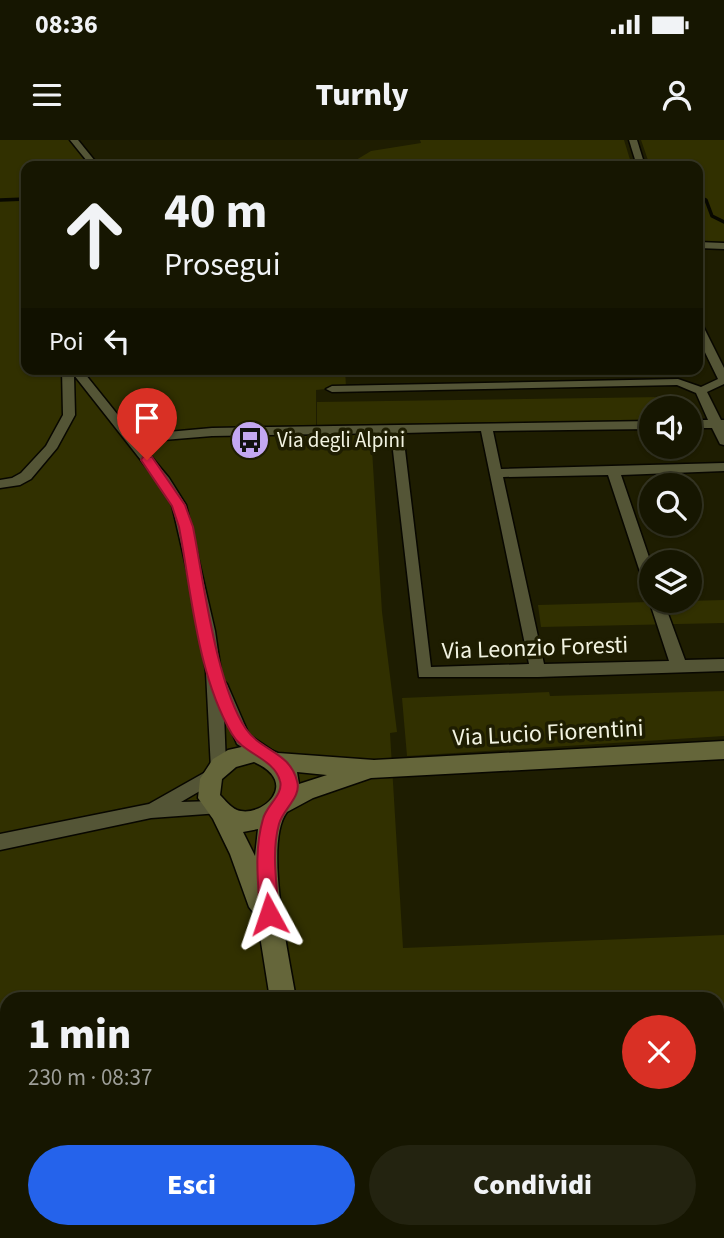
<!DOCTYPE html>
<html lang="it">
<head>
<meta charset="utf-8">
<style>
  :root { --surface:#161601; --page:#232310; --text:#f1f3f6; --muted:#9e9f99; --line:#353523; --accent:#2563eb }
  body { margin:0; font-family:"Source Sans 3",sans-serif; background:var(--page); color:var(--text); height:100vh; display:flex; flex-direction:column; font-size:26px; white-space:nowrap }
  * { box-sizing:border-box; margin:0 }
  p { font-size:23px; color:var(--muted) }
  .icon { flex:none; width:38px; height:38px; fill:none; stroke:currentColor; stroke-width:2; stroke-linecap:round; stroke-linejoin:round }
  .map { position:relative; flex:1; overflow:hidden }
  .side { position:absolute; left:0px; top:852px; width:724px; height:247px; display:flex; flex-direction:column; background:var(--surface); border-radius:21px 21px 0 0; box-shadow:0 2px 5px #0004,0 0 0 2px var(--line) }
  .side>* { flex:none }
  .top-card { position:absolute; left:21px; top:21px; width:682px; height:214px; border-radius:14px; box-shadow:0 2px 5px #0004,0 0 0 2px var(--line); background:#161601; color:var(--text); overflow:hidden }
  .fabs { position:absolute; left:639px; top:256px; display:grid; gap:14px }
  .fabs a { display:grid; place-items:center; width:63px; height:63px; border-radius:50%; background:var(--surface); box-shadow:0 2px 5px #0004,0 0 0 2px var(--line); font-size:35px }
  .pin { position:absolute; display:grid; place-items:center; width:60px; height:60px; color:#fff; margin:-72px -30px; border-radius:50% 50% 50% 0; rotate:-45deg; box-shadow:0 0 7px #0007 }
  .pin .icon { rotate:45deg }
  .me { position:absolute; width:77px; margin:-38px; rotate:355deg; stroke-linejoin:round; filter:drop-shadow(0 0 5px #0008) }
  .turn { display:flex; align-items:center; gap:24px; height:147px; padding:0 28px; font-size:32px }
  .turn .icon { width:91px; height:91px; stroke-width:2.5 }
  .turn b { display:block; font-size:49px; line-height:60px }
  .then { display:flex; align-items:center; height:66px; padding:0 28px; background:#0003; gap:14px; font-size:26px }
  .round { display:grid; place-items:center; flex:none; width:74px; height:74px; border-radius:37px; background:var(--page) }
  .headline { display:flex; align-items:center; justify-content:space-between; height:119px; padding:0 28px }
  h1 { font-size:42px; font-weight:800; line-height:52px }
  .button { display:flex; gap:14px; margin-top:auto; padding:14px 28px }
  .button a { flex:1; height:80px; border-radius:42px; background:var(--accent); color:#fff; font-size:28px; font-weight:800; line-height:80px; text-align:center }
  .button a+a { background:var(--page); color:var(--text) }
  .status { display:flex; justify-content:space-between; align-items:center; height:49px; padding:0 35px; background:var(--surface); direction:ltr }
  .status svg { height:19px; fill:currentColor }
  header { display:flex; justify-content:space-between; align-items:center; height:91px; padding:0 28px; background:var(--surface); font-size:32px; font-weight:800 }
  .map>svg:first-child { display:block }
</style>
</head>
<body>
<div class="status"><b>08:36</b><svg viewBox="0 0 49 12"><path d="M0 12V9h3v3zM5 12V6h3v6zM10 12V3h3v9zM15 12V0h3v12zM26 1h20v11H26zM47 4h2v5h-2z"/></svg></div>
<header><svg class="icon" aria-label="menu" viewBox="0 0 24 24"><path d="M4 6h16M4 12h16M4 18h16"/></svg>Turnly<svg class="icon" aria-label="person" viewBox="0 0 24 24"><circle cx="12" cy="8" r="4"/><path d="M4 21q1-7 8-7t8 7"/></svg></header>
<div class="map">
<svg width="724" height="1098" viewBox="0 0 724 1098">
  <rect width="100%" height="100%" fill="#1e1d01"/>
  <path fill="#262600" d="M 724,1070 L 724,1098 L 612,1098 L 635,1092 L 718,1092 L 718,1072 Z"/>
  <g fill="#313000">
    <path d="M 0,0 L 72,0 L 92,26 L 26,26 L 26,229 L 345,229 L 346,247 L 316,250 L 316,295 L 371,293 L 382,472 L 397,592 L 390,593 L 403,808 L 724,795 L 724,1063 L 718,1064 L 718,859 L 7,859 L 7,1092 L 606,1092 L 588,1098 L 0,1098 Z"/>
    <path d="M 420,0 L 624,0 L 632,26 L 346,26 L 371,11 L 421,3 Z"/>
    <path d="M 641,0 L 724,0 L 724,102 L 698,101 L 698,26 L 650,26 Z"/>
    <path d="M 663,257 L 667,268 L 651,268 L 651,280 L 317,285 L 317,262 Z"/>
    <path d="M 724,460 L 724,483 L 541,487 L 538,465 Z"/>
    <path d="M 724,551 L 724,596 L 407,616 L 402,558 L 549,552 L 550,556 Z"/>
  </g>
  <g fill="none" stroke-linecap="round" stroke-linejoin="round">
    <g stroke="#080800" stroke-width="3.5">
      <path d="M 698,56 L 706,60 L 712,76 L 724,82"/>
      <path d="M 0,60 L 26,59"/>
    </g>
    <defs>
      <g id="street">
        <path d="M 70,0 L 78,0 L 99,26 L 91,26 Z"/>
        <path d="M 629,0 L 637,0 L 645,26 L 637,26 Z"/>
        <path d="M 698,102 L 724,103 L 724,109 L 698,108 Z"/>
        <path d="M 698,183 L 703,186 L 724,228 L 724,244 L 707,252 L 721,280 L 724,280 L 724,305 L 720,304 L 712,288 L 690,288 L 690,280 L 708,280 L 696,253 L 677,245 L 332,252 L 326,249 L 332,246 L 678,239 L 701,247 L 718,239 L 698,198 Z"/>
        <path d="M 62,229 L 81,229 L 134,295 L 212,288 L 651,281 L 651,289 L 493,291 L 501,329 L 724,323 L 724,331 L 621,335 L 651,423 L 651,449 L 644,444 L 608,335 L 503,337 L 544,524 L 669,521 L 649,460 L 651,456 L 651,460 L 663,460 L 685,520 L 724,519 L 724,531 L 538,537 L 419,537 L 391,293 L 212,296 L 139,302 L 169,338 L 186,365 L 215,491 L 222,539 L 227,544 L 249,595 L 273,611 L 275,616 L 273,621 L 267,623 L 237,604 L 224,573 L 226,626 L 224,631 L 218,633 L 217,641 L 181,662 L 214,661 L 220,663 L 223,668 L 220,673 L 151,678 L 0,710 L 0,694 L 149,664 L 211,629 L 206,532 L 201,491 L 172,365 L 159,343 L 74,235 L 75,275 L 57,308 L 31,339 L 20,345 L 0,348 L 0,340 L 12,338 L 21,333 L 46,306 L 63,275 ZM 481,291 L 529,524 L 431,527 L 403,293 Z"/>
      </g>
      <g id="secondary">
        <path d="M 724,601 L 724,619 L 371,638 L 313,658 L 287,672 C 263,702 290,821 296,859 L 270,859 L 257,777 L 249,767 L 230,714 L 213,679 L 198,658 L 200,639 L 213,619 L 228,610 L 255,604 L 278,613 L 374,620 ZM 254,622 C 302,643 261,679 237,670 C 230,667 225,660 220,655 L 222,639 L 236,627 ZM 297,632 L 327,635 L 299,644 ZM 258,689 L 255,716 L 243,692 Z"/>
        <path d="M 324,1092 L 354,1092 L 356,1098 L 326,1098 Z"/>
      </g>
    </defs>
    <use href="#street" stroke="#080700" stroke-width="3"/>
    <use href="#secondary" stroke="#080700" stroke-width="3"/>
    <use href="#street" fill="#545536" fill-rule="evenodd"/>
    <use href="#secondary" fill="#65663a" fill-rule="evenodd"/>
  </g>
  <path fill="#e11d48" stroke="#92132f" stroke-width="2" d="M 143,317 L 152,317 L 185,365 L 193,387 C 204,443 216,544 246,589 C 261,611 290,612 297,641 C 302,657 283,669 279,684 C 271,713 277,744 279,774 L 276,780 L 269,783 L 263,780 L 260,774 C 258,741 254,710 263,679 C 266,666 284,654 280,641 C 274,618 243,614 232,594 C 197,534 192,455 179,387 L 172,366 L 141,320 Z"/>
  <defs>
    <symbol id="bus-disc" viewBox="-11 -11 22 22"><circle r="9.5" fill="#c3a7f2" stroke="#1e1d01"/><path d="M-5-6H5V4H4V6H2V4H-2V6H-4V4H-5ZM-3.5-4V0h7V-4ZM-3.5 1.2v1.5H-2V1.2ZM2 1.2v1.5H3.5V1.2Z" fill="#111"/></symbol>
  </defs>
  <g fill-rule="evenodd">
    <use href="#bus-disc" x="228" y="278" width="44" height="44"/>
  </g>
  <g text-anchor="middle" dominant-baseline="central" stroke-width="7" stroke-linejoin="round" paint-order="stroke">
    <g font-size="21" fill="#f2f3e1" stroke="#1e1d01" text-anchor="start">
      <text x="277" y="300">Via degli Alpini</text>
    </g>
    <g font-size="24" fill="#f2f3e1" stroke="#1e1d01">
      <text transform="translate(535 508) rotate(-2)">Via Leonzio Foresti</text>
      <text transform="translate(548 593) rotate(-3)">Via Lucio Fiorentini</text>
    </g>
  </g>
</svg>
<div class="fabs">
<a><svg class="icon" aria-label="sound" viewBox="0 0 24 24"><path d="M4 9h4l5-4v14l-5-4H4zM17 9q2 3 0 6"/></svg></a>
<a><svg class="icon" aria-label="search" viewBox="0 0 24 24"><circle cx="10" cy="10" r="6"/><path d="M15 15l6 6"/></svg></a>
<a><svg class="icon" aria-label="layers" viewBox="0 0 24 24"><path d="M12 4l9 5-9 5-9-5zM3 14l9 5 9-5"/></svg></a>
</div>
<div class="pin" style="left:147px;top:320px;background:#d93025"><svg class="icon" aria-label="arrive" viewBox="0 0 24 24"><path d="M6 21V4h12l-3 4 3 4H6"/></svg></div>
<svg class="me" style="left:269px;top:774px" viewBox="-20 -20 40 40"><path d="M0-17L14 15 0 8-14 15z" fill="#e11d48" stroke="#fff" stroke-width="4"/></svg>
<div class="top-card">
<div class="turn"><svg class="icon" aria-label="ahead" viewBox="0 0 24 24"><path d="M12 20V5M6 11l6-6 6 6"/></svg><div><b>40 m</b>Prosegui</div></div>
<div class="then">Poi<svg class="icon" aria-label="left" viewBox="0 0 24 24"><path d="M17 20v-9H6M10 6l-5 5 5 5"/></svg></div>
</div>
<section class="side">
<div class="headline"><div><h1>1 min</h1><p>230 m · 08:37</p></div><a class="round" style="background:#d93025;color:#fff"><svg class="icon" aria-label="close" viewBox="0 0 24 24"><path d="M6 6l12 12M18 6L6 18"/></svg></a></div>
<div class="button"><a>Esci</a><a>Condividi</a></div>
</section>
</div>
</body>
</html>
